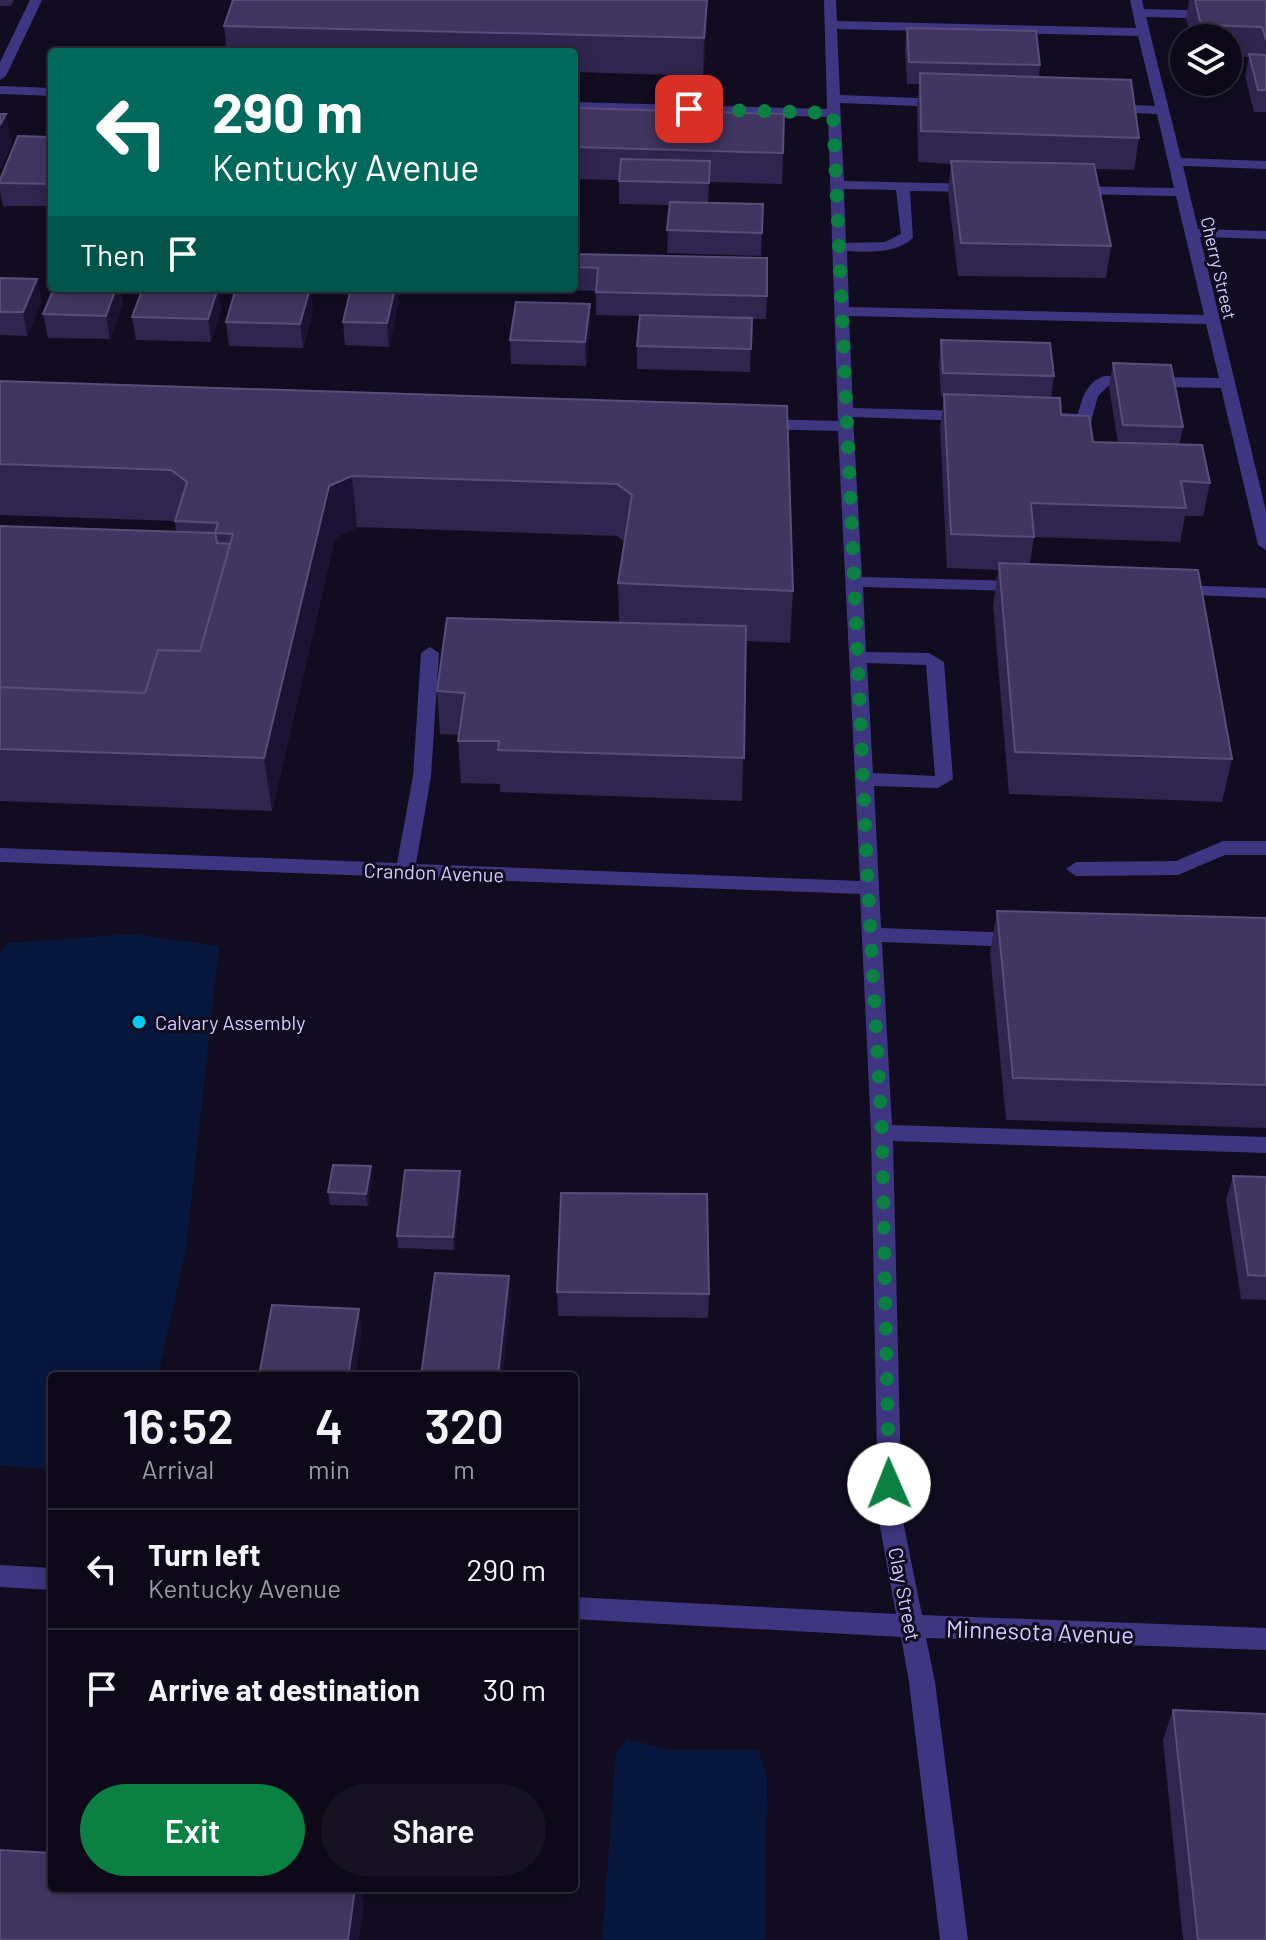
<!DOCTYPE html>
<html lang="en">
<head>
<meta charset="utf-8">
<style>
  :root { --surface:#0d0918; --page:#161221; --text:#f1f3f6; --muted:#9a9aa2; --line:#2d2a37; --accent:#0b8043 }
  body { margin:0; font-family:Barlow,sans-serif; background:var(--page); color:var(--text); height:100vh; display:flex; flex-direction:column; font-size:30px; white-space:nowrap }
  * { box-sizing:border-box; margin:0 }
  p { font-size:26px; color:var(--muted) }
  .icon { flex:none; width:44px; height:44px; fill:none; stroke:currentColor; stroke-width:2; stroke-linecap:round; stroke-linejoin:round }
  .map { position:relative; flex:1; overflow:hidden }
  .details { position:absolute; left:48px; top:1372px; width:530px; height:520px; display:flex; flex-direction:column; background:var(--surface); border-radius:8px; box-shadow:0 4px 20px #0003,0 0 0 2px var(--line) }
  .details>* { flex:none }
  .guide { position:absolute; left:48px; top:48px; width:530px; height:244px; border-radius:8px; box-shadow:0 4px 20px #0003,0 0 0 2px var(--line); background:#00695c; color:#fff; overflow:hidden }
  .controls { position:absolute; left:1170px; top:24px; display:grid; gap:16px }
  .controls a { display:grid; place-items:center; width:72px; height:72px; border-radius:50%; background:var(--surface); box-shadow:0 4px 20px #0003,0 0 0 2px var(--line); font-size:40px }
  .pin { position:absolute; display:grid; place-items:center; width:68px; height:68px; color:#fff; margin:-34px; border-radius:16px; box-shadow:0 4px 12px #0006 }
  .me { position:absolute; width:88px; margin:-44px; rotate:359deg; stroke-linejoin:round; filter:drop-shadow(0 0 6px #0008) }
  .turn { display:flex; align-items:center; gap:28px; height:168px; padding:0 32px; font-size:36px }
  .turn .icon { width:104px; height:104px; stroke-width:2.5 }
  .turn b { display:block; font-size:56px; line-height:68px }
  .then { display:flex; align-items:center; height:76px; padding:0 32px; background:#0003; gap:16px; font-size:30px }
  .eta { display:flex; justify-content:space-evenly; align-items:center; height:136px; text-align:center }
  .eta b { font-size:48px; font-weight:600; line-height:56px }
  .button { display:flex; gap:16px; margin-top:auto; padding:16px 32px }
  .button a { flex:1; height:92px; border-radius:48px; background:var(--accent); color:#fff; font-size:32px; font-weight:600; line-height:92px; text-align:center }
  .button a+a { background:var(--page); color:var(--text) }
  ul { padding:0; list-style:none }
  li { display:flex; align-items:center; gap:24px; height:120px; padding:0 32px; border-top:2px solid var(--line) }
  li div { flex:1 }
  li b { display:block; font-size:30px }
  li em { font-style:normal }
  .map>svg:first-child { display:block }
</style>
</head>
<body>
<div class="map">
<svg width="1266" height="1940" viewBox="0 0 1266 1940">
  <rect width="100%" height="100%" fill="#110c20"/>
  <g fill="#08173d">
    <path d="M 132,934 L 219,946 L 186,1248 L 158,1376 L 52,1376 L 52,1470 L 0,1465 L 0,954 L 8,943 Z"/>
    <path d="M 627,1739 L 671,1750 L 758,1750 L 767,1777 L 765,1940 L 602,1940 L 616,1752 Z"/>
  </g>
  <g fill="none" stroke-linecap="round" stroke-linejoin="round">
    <g fill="#3e3680" fill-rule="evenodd">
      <path d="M 30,0 L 42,0 L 6,76 L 0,80 L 0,62 Z"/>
      <path d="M 824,0 L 836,0 L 837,21 L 1136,28 L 1130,0 L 1142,0 L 1144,9 L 1266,12 L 1266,20 L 1146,17 L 1181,158 L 1266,161 L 1266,169 L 1183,166 L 1198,229 L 1266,231 L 1266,239 L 1200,237 L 1266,511 L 1266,550 L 1258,545 L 1221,388 L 1108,386 L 1098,396 L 1091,422 L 1061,423 L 1053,418 L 1061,413 L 1078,414 C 1082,398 1087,382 1104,376 L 1219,378 L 1206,324 L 849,316 L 853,408 L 969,411 L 977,416 L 969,421 L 853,417 L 862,577 L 1021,581 L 1029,586 L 1021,591 L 863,587 L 866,652 L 929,653 L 944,662 L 953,779 L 938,788 L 874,786 L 881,928 L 1019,933 L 1029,940 L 1019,947 L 882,942 L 892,1125 L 1266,1137 L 1266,1153 L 893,1141 L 902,1516 L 922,1615 L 1266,1628 L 1266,1650 L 926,1638 L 935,1682 L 968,1940 L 940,1940 L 909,1682 L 901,1637 L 574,1619 L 574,1597 L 896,1614 L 878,1516 L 871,1133 L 860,894 L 0,862 L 0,848 L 397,863 L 413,776 L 421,653 L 430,647 L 439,653 L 431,776 L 416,864 L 860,881 L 838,431 L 762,429 L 754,424 L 762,419 L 838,421 L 828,117 L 574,110 L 574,102 L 827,109 ZM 837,29 L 1138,36 L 1155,106 L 1110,104 L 1103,108 L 1110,112 L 1157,114 L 1174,188 L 1072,186 L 1065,190 L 1072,194 L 1176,196 L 1204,315 L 849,307 L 847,251 C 870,252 895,254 913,238 L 910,191 L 976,192 L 983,188 L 976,184 L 844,181 L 840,103 L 943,107 L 950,103 L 943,99 L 840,95 ZM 844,189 L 896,190 L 901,234 L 885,242 L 846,243 ZM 867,663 L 926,665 L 935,776 L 873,773 Z"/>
      <path d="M 0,86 L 52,88 L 52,96 L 0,94 Z"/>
      <path d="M 1177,585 L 1266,588 L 1266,598 L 1171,594 L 1168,590 Z"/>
      <path d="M 1223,841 L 1266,841 L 1266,855 L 1225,855 L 1178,875 L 1076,876 L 1066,869 L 1076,862 L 1176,861 Z"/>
      <path d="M 0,1565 L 52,1568 L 52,1590 L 0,1587 Z"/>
    </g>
  </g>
  <g fill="#2f254e">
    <path d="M 0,0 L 14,0 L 11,6 L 0,6 Z"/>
    <path d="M 1189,0 L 1266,0 L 1266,112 L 1254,112 L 1245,76 L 1249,57 L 1228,57 L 1228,38 L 1191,38 L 1186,18 Z"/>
    <path d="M 224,26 L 707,26 L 703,76 L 574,72 L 574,52 L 227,52 Z"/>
    <path d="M 907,28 L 1040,65 L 1039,77 L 1139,138 L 1134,170 L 1095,169 L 1111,246 L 1106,278 L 958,276 L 948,193 L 951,164 L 918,162 L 917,104 L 919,84 L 907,84 L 905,50 Z"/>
    <path d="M 574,108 L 783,153 L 782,184 L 709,182 L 708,203 L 763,204 L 761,256 L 667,253 L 669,205 L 619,204 L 619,180 L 574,179 Z"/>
    <path d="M 52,137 L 52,206 L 3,206 L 0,190 L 0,180 Z"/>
    <path d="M 574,254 L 767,296 L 766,319 L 752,319 L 750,372 L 637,369 L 637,346 L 640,316 L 596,315 L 596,291 L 558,290 L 558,288 L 574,288 Z"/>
    <path d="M 0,278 L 37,279 L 41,302 L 27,336 L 0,335 Z"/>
    <path d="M 54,288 L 120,288 L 123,305 L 110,339 L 48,338 L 43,314 Z"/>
    <path d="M 399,300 L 389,347 L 345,345 L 343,322 Z"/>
    <path d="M 221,310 L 211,342 L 136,340 L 132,317 Z"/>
    <path d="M 313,311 L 303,348 L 229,346 L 226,322 Z"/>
    <path d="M 590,328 L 586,366 L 511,364 L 510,340 Z"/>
    <path d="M 941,340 L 1054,376 L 1051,398 L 1061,415 L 1093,442 L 1118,443 L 1109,387 L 1113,363 L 1183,427 L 1179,445 L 1210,483 L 1203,516 L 1185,516 L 1180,542 L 1034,537 L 1030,564 L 1232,759 L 1222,802 L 1009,794 L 993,605 L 998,570 L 947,568 L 940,428 L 944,397 L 941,396 L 939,363 Z"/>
    <path d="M 0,381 L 787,406 L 793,591 L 790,643 L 746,641 L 742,801 L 500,792 L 500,784 L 461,783 L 458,741 L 459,735 L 440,734 L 437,691 L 619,623 L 618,583 L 625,542 L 617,536 L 357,527 L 335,538 L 272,811 L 0,801 L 0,526 L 176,532 L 175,521 L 0,515 Z"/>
    <path d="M 997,911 L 1266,918 L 1266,1128 L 1006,1120 L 990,953 Z"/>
    <path d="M 1233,1176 L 1266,1177 L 1266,1300 L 1241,1299 L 1226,1200 Z"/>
    <path d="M 372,1179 L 368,1206 L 330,1205 L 328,1192 Z"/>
    <path d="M 461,1184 L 454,1250 L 398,1248 L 397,1236 Z"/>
    <path d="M 557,1292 L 709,1294 L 708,1318 L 558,1316 Z"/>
    <path d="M 1173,1710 L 1266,1940 L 1183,1940 L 1163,1740 Z"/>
  </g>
  <g fill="#1c1334">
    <path d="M 707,0 L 707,26 L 703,76 L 704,38 Z"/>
    <path d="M 6,114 L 12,145 L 0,169 L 0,125 Z"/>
    <path d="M 37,279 L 41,302 L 27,336 L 23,312 Z"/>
    <path d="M 116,288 L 120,288 L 123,305 L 110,339 L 106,316 Z"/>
    <path d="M 218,288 L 221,310 L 211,342 L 208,319 Z"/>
    <path d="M 310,288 L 313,311 L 303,348 L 300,324 Z"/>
    <path d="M 395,288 L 398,288 L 399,300 L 389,347 L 387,323 Z"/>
    <path d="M 590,304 L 590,328 L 586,366 L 585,342 Z"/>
    <path d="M 352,476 L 357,527 L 335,538 L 272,811 L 264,758 L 329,486 Z"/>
    <path d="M 371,1166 L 372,1179 L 368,1206 L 366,1194 Z"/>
    <path d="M 460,1171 L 461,1184 L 454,1250 L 453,1237 Z"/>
    <path d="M 509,1276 L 511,1300 L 503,1376 L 498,1376 Z"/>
    <path d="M 359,1309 L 362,1332 L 355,1376 L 348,1376 Z"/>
    <path d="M 355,1888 L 361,1888 L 364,1906 L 359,1940 L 348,1940 Z"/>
  </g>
  <g fill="#413661" stroke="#584e7a" stroke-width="2">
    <path d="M 233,0 L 707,0 L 704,38 L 224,26 Z"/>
    <path d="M 1195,0 L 1266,0 L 1266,40 L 1262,27 L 1201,25 Z"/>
    <path d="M 907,28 L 1036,31 L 1040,65 L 909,62 Z"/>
    <path d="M 1249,54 L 1266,55 L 1266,90 L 1258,90 Z"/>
    <path d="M 920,73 L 1131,80 L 1139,138 L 921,131 Z"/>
    <path d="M 574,108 L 784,114 L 783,153 L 574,147 Z"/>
    <path d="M 0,114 L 6,114 L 0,125 Z"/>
    <path d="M 18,136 L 52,137 L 52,184 L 0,183 L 0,180 Z"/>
    <path d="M 621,159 L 710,161 L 709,183 L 619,181 Z"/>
    <path d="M 951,161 L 1094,164 L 1111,246 L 961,243 Z"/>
    <path d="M 670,202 L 763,204 L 762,233 L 667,230 Z"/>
    <path d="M 574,254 L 767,258 L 767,296 L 596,292 L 598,268 L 574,267 Z"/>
    <path d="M 0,278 L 37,279 L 23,312 L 0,312 Z"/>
    <path d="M 54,288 L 116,288 L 106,316 L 43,314 Z"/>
    <path d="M 143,288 L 218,288 L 208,319 L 132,317 Z"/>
    <path d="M 236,288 L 310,288 L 300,324 L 226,322 Z"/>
    <path d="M 351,288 L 395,288 L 387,323 L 343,322 Z"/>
    <path d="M 516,302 L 590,304 L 585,342 L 510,340 Z"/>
    <path d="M 640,315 L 752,318 L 751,349 L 637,346 Z"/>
    <path d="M 941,340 L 1050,343 L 1054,376 L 943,373 Z"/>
    <path d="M 1113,363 L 1171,365 L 1183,427 L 1123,425 Z"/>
    <path d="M 0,381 L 787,406 L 793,591 L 618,583 L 632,495 L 617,484 L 352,476 L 329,486 L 264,758 L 0,749 L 0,687 L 145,693 L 158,650 L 200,651 L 233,534 L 215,533 L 218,523 L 175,521 L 187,482 L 171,470 L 0,464 Z"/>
    <path d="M 944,394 L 1060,398 L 1061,415 L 1089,416 L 1093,442 L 1202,445 L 1210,483 L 1181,481 L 1186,508 L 1031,503 L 1034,537 L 951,534 Z"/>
    <path d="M 0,526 L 215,533 L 217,543 L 230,544 L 200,651 L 158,650 L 145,693 L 0,687 Z"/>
    <path d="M 999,563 L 1198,570 L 1232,759 L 1015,752 Z"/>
    <path d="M 447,618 L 746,626 L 744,758 L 498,750 L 499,741 L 458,741 L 465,693 L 437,691 Z"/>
    <path d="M 997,911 L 1266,918 L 1266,1085 L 1013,1078 Z"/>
    <path d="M 333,1165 L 371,1166 L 366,1194 L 328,1192 Z"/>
    <path d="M 405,1170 L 460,1171 L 453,1237 L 397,1236 Z"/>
    <path d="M 1233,1176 L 1266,1177 L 1266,1276 L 1248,1275 Z"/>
    <path d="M 561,1193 L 707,1194 L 709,1294 L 557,1292 Z"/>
    <path d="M 435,1273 L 509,1276 L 498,1376 L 421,1376 Z"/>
    <path d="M 272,1305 L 359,1309 L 348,1376 L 259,1376 Z"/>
    <path d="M 1173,1710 L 1266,1714 L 1266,1940 L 1198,1940 Z"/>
    <path d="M 0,1850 L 52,1853 L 52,1888 L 355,1888 L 348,1940 L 0,1940 Z"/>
  </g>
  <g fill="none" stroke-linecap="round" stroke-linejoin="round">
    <path stroke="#0b8043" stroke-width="14" stroke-dasharray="0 25.2" d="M 689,109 L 833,113 L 868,888 L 882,1133 L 889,1484"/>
  </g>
  <circle fill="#00ccf6" stroke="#110c20" stroke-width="3" cx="139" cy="1022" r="8"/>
  <g text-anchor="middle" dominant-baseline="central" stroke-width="6" stroke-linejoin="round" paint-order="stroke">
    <g font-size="18" fill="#d4cbff" stroke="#110c20">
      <text transform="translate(1219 268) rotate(77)">Cherry Street</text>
    </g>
    <g font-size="20" fill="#d4cbff" stroke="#110c20">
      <text transform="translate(434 872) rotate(2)">Crandon Avenue</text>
      <text transform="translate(905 1594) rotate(79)">Clay Street</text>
    </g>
    <g font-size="20" fill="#d4cbff" stroke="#110c20" text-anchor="start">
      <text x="155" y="1022">Calvary Assembly</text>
    </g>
    <g font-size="24" fill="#d4cbff" stroke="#110c20">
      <text transform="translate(1040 1631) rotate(2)">Minnesota Avenue</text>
    </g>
  </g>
</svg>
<div class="controls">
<a><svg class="icon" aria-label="layers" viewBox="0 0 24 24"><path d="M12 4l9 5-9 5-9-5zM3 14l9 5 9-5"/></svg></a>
</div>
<div class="pin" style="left:689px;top:109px;background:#d93025"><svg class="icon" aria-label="arrive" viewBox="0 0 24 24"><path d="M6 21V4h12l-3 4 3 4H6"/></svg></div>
<svg class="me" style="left:889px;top:1484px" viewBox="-20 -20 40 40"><circle r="19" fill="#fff"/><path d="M0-13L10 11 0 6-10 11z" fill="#0b8043"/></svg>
<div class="guide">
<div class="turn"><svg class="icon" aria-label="left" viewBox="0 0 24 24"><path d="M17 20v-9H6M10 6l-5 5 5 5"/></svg><div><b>290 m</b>Kentucky Avenue</div></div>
<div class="then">Then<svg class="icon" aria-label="arrive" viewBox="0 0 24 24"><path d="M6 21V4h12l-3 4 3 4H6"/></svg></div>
</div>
<section class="details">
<div class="eta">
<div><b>16:52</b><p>Arrival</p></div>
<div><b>4</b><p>min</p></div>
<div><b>320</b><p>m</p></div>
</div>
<ul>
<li><svg class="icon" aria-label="left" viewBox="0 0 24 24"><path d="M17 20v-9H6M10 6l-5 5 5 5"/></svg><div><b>Turn left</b><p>Kentucky Avenue</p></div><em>290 m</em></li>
<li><svg class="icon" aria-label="arrive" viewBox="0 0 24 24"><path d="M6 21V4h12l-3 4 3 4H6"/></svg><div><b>Arrive at destination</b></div><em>30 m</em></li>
</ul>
<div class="button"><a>Exit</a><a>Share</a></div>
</section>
</div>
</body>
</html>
